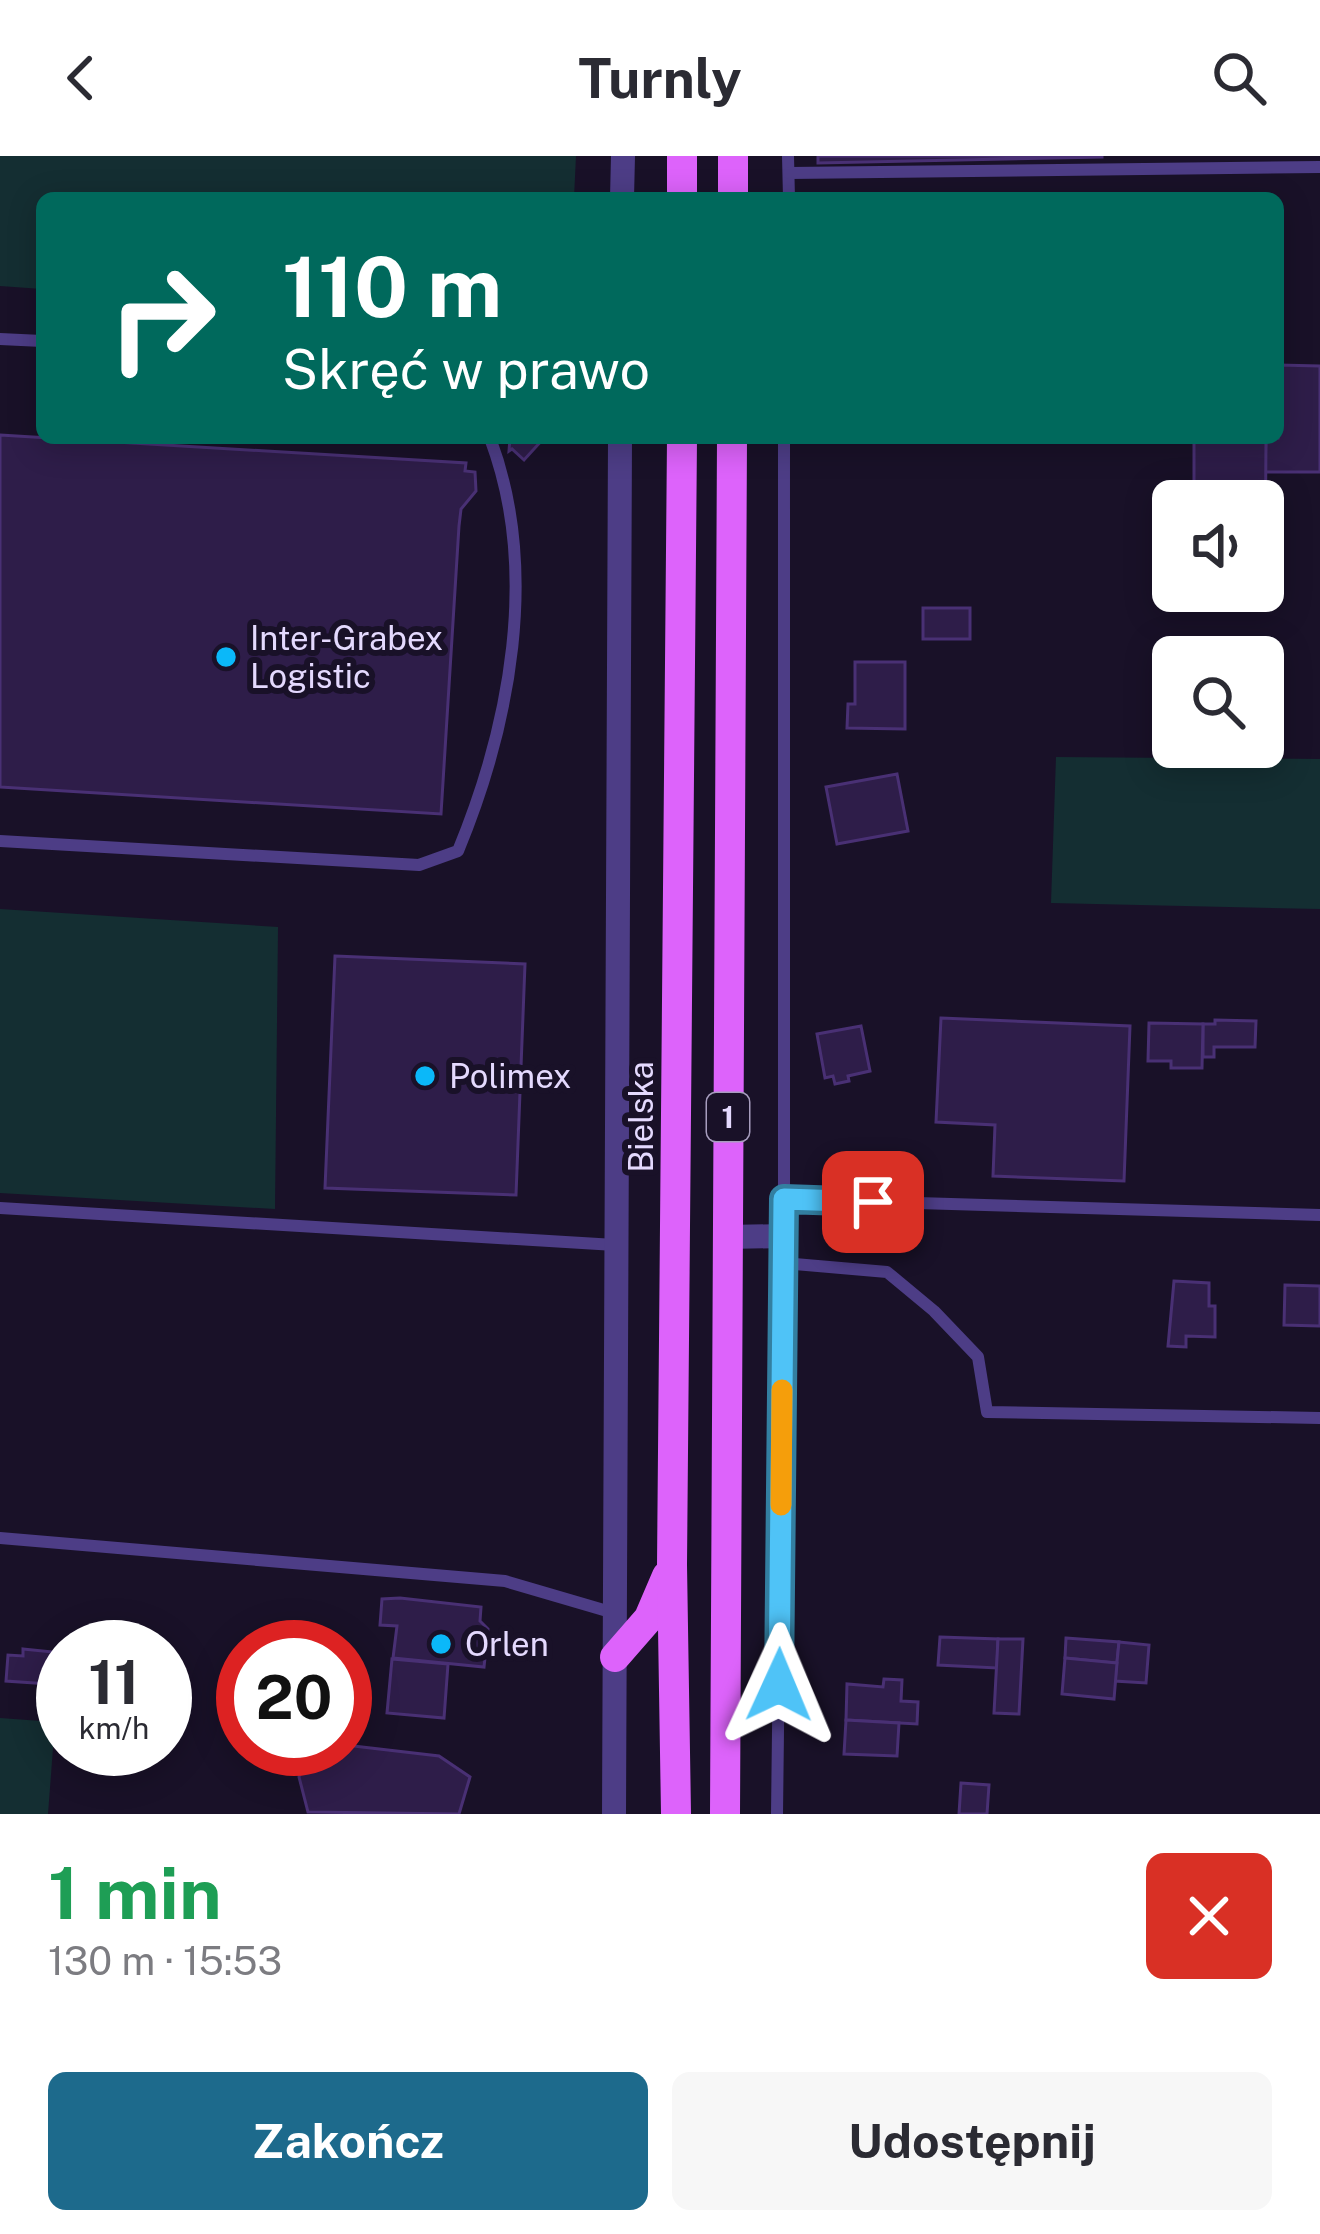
<!DOCTYPE html>
<html lang="pl">
<head>
<meta charset="utf-8">
<style>
  :root { --surface:#fff; --page:#f7f7f7; --text:#2b2b33; --muted:#7c7c81; --accent:#1d6a8c }
  body { margin:0; font-family:"Public Sans",sans-serif; background:var(--page); color:var(--text); height:100vh; display:flex; flex-direction:column; font-size:45px; white-space:nowrap }
  * { box-sizing:border-box; margin:0 }
  p { font-size:39px; color:var(--muted) }
  .icon { flex:none; width:66px; height:66px; fill:none; stroke:currentColor; stroke-width:2; stroke-linecap:round; stroke-linejoin:round }
  .map { position:relative; height:1658px; overflow:hidden }
  .drawer { display:flex; flex-direction:column; background:var(--surface); flex:1 }
  .drawer>* { flex:none }
  .top-card { position:absolute; left:36px; top:36px; width:1248px; height:252px; border-radius:18px; box-shadow:0 6px 30px #0003; background:#00695c; color:#fff; overflow:hidden }
  .buttons { position:absolute; left:1152px; top:324px; display:grid; gap:24px }
  .buttons a { display:grid; place-items:center; width:132px; height:132px; border-radius:18px; background:var(--surface); box-shadow:0 6px 30px #0003; font-size:60px }
  .speed { position:absolute; left:36px; top:1464px; display:flex; gap:24px; font-size:60px; font-weight:700; text-align:center }
  .speed>* { display:grid; place-content:center; width:156px; height:156px; border-radius:50%; background:var(--surface); box-shadow:0 6px 30px #0003; line-height:1 }
  .speed small { font-size:30px; font-weight:400 }
  .speed .limit { border:18px solid #d22; background:#fff; color:#111 }
  .pin { position:absolute; display:grid; place-items:center; width:102px; height:102px; color:#fff; margin:-51px; border-radius:24px; box-shadow:0 6px 18px #0006 }
  .me { position:absolute; width:132px; margin:-66px; rotate:1deg; stroke-linejoin:round; filter:drop-shadow(0 0 9px #0008) }
  .turn { display:flex; align-items:center; gap:42px; height:252px; padding:0 48px; font-size:54px }
  .turn .icon { width:156px; height:156px; stroke-width:2.5 }
  .turn b { display:block; font-size:84px; line-height:102px }
  .round { display:grid; place-items:center; flex:none; width:126px; height:126px; border-radius:18px; background:var(--page) }
  .headline { display:flex; align-items:center; justify-content:space-between; height:204px; padding:0 48px }
  h1 { font-size:72px; font-weight:700; line-height:90px; color:#1e9e55 }
  .primary-button { display:flex; gap:24px; margin-top:auto; padding:24px 48px }
  .primary-button a { flex:1; height:138px; border-radius:18px; background:var(--accent); color:#fff; font-size:48px; font-weight:700; line-height:138px; text-align:center }
  .primary-button a+a { background:var(--page); color:var(--text) }
  header { display:flex; justify-content:space-between; align-items:center; height:156px; padding:0 48px; background:var(--surface); font-size:54px; font-weight:700 }
  .map>svg:first-child { display:block }
</style>
</head>
<body>
<header><svg class="icon" aria-label="back" viewBox="0 0 24 24"><path d="M15 5l-7 7 7 7"/></svg>Turnly<svg class="icon" aria-label="search" viewBox="0 0 24 24"><circle cx="10" cy="10" r="6"/><path d="M15 15l6 6"/></svg></header>
<div class="map">
<svg width="1320" height="1658" viewBox="0 0 1320 1658">
  <rect width="100%" height="100%" fill="#191128"/>
  <g fill="#142e32">
    <path d="M 0,0 L 576,0 L 574,42 L 42,42 L 42,133 L 0,130 Z"/>
    <path d="M 1056,601 L 1320,603 L 1320,753 L 1051,747 Z"/>
    <path d="M 0,753 L 278,771 L 275,1053 L 0,1037 Z"/>
    <path d="M 0,1562 L 55,1566 L 48,1658 L 0,1658 Z"/>
  </g>
  <g fill="#2e1d49" stroke="#493074" stroke-width="3">
    <path d="M 818,0 L 1102,0 L 1102,1 L 818,7 Z"/>
    <path d="M 1278,209 L 1320,210 L 1320,316 L 1265,316 L 1266,282 L 1278,282 Z"/>
    <path d="M 0,279 L 466,307 L 465,315 L 475,316 L 476,335 L 461,353 L 459,370 L 441,658 L 0,631 Z"/>
    <path d="M 510,282 L 544,282 L 524,304 L 512,293 L 509,295 Z"/>
    <path d="M 1194,282 L 1266,282 L 1265,432 L 1263,345 L 1194,345 Z"/>
    <rect x="923" y="452" width="47" height="31"/>
    <path d="M 855,506 L 905,506 L 905,573 L 847,572 L 848,548 L 855,548 Z"/>
    <path d="M 897,618 L 908,675 L 837,688 L 826,631 Z"/>
    <path d="M 335,800 L 525,808 L 516,1039 L 325,1032 Z"/>
    <path d="M 941,862 L 1130,870 L 1124,1025 L 993,1020 L 995,969 L 936,966 Z"/>
    <path d="M 1215,864 L 1256,865 L 1255,891 L 1214,891 L 1214,901 L 1203,901 L 1203,868 L 1215,868 Z"/>
    <path d="M 1149,867 L 1203,868 L 1202,912 L 1171,912 L 1171,905 L 1148,905 Z"/>
    <path d="M 861,870 L 870,915 L 848,920 L 849,925 L 835,928 L 833,920 L 825,922 L 817,878 Z"/>
    <path d="M 1174,1125 L 1209,1127 L 1209,1150 L 1215,1150 L 1215,1181 L 1186,1180 L 1186,1191 L 1168,1190 Z"/>
    <path d="M 1285,1129 L 1320,1130 L 1320,1170 L 1284,1169 Z"/>
    <path d="M 400,1442 L 481,1451 L 480,1465 L 488,1473 L 484,1511 L 393,1502 L 397,1470 L 380,1469 L 382,1443 Z"/>
    <path d="M 940,1481 L 998,1483 L 997,1512 L 938,1509 Z"/>
    <path d="M 1066,1482 L 1119,1486 L 1117,1507 L 1065,1502 Z"/>
    <path d="M 998,1483 L 1023,1483 L 1019,1558 L 994,1557 Z"/>
    <path d="M 1119,1486 L 1149,1489 L 1146,1527 L 1115,1525 Z"/>
    <path d="M 23,1493 L 63,1497 L 63,1529 L 6,1525 L 8,1499 L 23,1500 Z"/>
    <path d="M 1065,1502 L 1117,1507 L 1114,1543 L 1062,1538 Z"/>
    <path d="M 392,1503 L 448,1508 L 444,1562 L 387,1557 Z"/>
    <path d="M 884,1523 L 902,1524 L 901,1545 L 918,1546 L 917,1568 L 846,1564 L 847,1528 L 883,1531 Z"/>
    <path d="M 846,1564 L 899,1567 L 897,1600 L 844,1598 Z"/>
    <path d="M 345,1589 L 439,1600 L 470,1621 L 459,1658 L 308,1656 L 299,1621 L 305,1599 L 309,1593 L 345,1593 Z"/>
    <path d="M 961,1627 L 989,1629 L 987,1658 L 959,1658 Z"/>
  </g>
  <g fill="none" stroke-linecap="round" stroke-linejoin="round">
    <g stroke="#4d3d86" stroke-width="12">
      <path d="M 788,0 L 789,42"/>
      <path d="M 789,17 L 1320,11"/>
      <path d="M 0,183 L 42,185"/>
      <path d="M 0,685 L 419,709 L 458,695 C 510,569 540,414 490,282"/>
      <path d="M 784,1043 L 1320,1059"/>
      <path d="M 0,1052 L 615,1089"/>
      <path d="M 783,1107 L 887,1116 L 934,1155 L 978,1201 L 987,1256 L 1320,1262"/>
      <path d="M 0,1382 L 505,1425 L 614,1457"/>
      <path d="M 777,1658 L 784,1080 L 784,282"/>
    </g>
    <g stroke="#4d3d86" stroke-width="24">
      <path d="M 622,42 L 623,0"/>
      <path d="M 727,1081 L 784,1080"/>
      <path d="M 614,1658 L 620,282"/>
    </g>
    <g stroke="#dd63fb" stroke-width="30">
      <path d="M 682,0 L 682,42"/>
      <path d="M 733,42 L 733,0"/>
      <path d="M 615,1501 L 649,1462 L 667,1420"/>
      <path d="M 676,1658 L 672,1409 L 682,282"/>
      <path d="M 725,1658 L 732,282"/>
    </g>
  </g>
  <g fill="none" stroke-linecap="round" stroke-linejoin="round">
    <defs>
      <path id="route" d="M 779,1529 L 784,1043 L 873,1046"/>
    </defs>
    <use href="#route" stroke="#337fa1" stroke-width="30"/>
    <use href="#route" stroke="#4fc3f7" stroke-width="21"/>
    <path stroke="#f59e0b" stroke-width="21" d="M 781,1349 L 782,1234"/>
  </g>
  <g fill="#0bb8f9" stroke="#191128" stroke-width="4.5">
    <circle cx="226" cy="501" r="12"/>
    <circle cx="425" cy="920" r="12"/>
    <circle cx="441" cy="1488" r="12"/>
  </g>
  <g text-anchor="middle" dominant-baseline="central" stroke-width="12" stroke-linejoin="round" paint-order="stroke">
    <rect fill="#191128" stroke="#a79dbe" stroke-width="3" x="707" y="937" width="42" height="48" rx="9"/>
    <g font-size="30" font-weight="bold" fill="#e4d9fe">
      <text x="728" y="961">1</text>
    </g>
    <g font-size="33" fill="#e4d9fe" stroke="#191128" text-anchor="start">
      <text x="250" y="482">Inter-Grabex<tspan x="250" dy="38">Logistic</tspan></text>
      <text x="449" y="920">Polimex</text>
      <text x="465" y="1488">Orlen</text>
    </g>
    <g font-size="33" fill="#e4d9fe" stroke="#191128">
      <text transform="translate(641 961) rotate(-90)">Bielska</text>
    </g>
  </g>
</svg>
<div class="buttons">
<a><svg class="icon" aria-label="sound" viewBox="0 0 24 24"><path d="M4 9h4l5-4v14l-5-4H4zM17 9q2 3 0 6"/></svg></a>
<a><svg class="icon" aria-label="search" viewBox="0 0 24 24"><circle cx="10" cy="10" r="6"/><path d="M15 15l6 6"/></svg></a>
</div>
<div class="speed"><div>11<small>km/h</small></div><div class="limit">20</div></div>
<div class="pin" style="left:873px;top:1046px;background:#d93025"><svg class="icon" aria-label="arrive" viewBox="0 0 24 24"><path d="M6 21V4h12l-3 4 3 4H6"/></svg></div>
<svg class="me" style="left:779px;top:1529px" viewBox="-20 -20 40 40"><path d="M0-17L14 15 0 8-14 15z" fill="#4fc3f7" stroke="#fff" stroke-width="4"/></svg>
<div class="top-card">
<div class="turn"><svg class="icon" aria-label="right" viewBox="0 0 24 24"><path d="M7 20v-9h11M14 6l5 5-5 5"/></svg><div><b>110 m</b>Skręć w prawo</div></div>
</div>
</div>
<section class="drawer">
<div class="headline"><div><h1>1 min</h1><p>130 m · 15:53</p></div><a class="round" style="background:#d93025;color:#fff"><svg class="icon" aria-label="close" viewBox="0 0 24 24"><path d="M6 6l12 12M18 6L6 18"/></svg></a></div>
<div class="primary-button"><a>Zakończ</a><a>Udostępnij</a></div>
</section>
</body>
</html>
